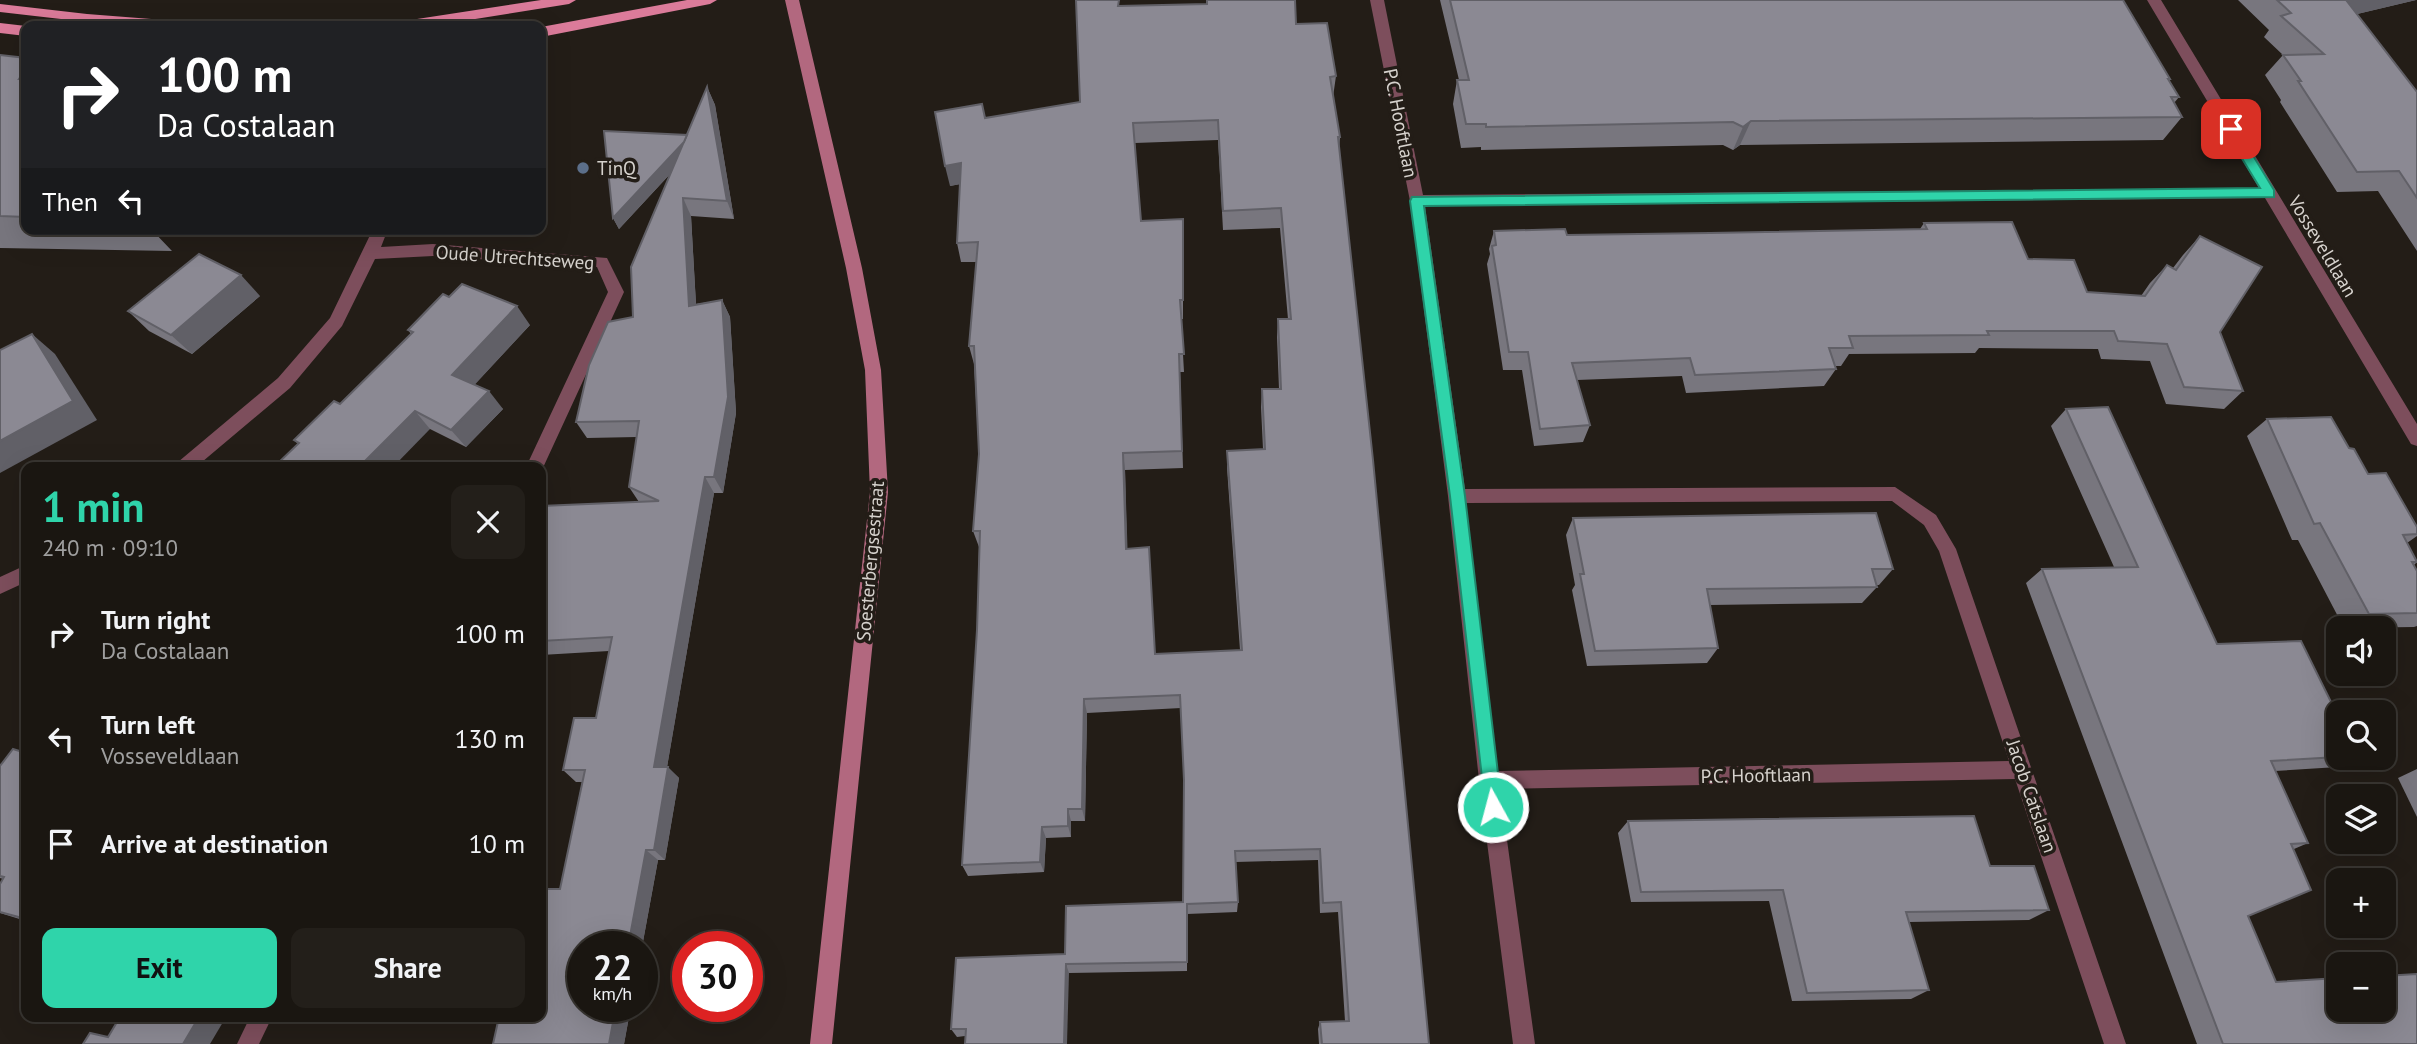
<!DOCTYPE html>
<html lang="en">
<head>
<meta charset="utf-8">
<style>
  :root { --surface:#1a1611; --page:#231f1a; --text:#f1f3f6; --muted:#9f9f9f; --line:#383531; --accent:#2fd4aa }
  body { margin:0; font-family:"PT Sans",sans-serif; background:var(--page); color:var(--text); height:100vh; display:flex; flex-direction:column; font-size:26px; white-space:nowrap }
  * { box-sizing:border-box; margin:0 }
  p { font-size:23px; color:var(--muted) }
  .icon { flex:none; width:38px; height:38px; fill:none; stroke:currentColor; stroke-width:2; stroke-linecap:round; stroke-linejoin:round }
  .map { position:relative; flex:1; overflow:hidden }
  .panel { position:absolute; left:21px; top:462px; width:525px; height:560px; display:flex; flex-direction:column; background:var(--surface); border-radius:14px; box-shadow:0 7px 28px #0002,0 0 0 2px var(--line) }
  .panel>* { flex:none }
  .top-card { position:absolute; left:21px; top:21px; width:525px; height:214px; border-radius:14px; box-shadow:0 7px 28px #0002,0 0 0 2px var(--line); background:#202124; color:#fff; overflow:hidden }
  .fabs { position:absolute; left:2326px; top:616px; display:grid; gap:14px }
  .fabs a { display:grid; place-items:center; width:70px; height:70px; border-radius:14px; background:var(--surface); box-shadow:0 7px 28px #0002,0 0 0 2px var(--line); font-size:35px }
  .speed { position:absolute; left:567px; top:931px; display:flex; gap:14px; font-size:35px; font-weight:700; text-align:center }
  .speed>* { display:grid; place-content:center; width:91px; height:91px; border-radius:50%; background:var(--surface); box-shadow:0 7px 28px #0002,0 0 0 2px var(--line); line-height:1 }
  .speed small { font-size:18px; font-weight:400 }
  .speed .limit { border:10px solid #d22; background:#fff; color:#111 }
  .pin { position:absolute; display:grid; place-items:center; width:60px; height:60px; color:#fff; margin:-30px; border-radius:14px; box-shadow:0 4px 10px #0006 }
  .me { position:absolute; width:77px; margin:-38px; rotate:353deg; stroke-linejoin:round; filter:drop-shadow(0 0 5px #0008) }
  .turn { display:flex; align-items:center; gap:24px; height:147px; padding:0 21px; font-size:32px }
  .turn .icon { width:91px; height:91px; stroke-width:2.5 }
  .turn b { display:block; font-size:49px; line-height:60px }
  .then { display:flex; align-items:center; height:66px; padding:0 21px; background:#0003; gap:14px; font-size:26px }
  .round { display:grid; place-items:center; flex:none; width:74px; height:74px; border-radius:14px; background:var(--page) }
  .headline { display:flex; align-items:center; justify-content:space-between; height:119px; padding:0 21px }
  h1 { font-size:42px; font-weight:700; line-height:52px; color:var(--accent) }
  .cta { display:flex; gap:14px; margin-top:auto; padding:14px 21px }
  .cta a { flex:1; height:80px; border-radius:14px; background:var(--accent); color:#111; font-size:28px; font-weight:700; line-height:80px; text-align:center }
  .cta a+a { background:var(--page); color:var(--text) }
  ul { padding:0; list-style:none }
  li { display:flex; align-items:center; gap:21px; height:105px; padding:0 21px }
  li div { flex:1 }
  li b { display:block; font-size:26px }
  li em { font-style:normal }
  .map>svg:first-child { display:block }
</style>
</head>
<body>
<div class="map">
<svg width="2417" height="1044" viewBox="0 0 2417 1044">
  <rect width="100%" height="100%" fill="#231d17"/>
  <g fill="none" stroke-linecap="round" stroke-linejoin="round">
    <g fill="#7d4e5c" fill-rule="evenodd">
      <path d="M 1370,0 L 1384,0 L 1423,195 L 2259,188 L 2147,0 L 2161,0 L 2417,424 L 2417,446 L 2411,444 L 2265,198 L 1425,206 L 1465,489 L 1895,487 L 1936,515 L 1956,549 L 2126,1044 L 2104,1044 L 2015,779 L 1500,789 L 1535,1044 L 1513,1044 L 1479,780 L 1448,496 L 1410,201 ZM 1892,501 L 1924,525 L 1939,551 L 2009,761 L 1498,771 L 1466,503 Z"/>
      <path d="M 373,229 L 388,229 L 381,247 L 433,244 L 607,258 L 624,292 L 541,472 L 541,467 L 526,467 L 608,292 L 597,267 L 433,256 L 375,259 L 342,326 L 290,388 L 196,467 L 176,467 L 178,462 L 278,378 L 330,318 Z"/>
      <path d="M 26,565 L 26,582 L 0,594 L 0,577 Z"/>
      <path d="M 250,1017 L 272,1017 L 259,1044 L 237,1044 Z"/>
    </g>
    <path fill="#b2687f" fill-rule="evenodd" d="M 785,0 L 799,0 L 862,268 L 881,370 L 888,492 L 832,1044 L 810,1044 L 870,492 L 865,370 L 846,268 Z"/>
    <g fill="#db7b9a" fill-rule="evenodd">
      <path d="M 541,0 L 576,0 L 569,4 L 431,26 L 397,26 L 404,21 Z"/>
      <path d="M 687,0 L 717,0 L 710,4 L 541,37 L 541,27 Z"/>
      <path d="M 0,4 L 87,14 L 177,21 L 184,26 L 122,26 L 0,12 Z"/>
      <path d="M 0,23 L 26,26 L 26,36 L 0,33 Z"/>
    </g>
  </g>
  <g fill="#78767e" fill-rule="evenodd">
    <path d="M 1440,0 L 2123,0 L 2170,79 L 2169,81 L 2179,97 L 2174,103 L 2182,117 L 2163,140 L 1740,145 L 1733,150 L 1723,145 L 1481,150 L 1481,147 L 1461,148 L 1453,104 L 1457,80 L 1459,80 Z"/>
    <path d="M 2238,0 L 2416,0 L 2357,14 L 2417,92 L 2417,251 L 2378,191 L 2337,192 L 2280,102 L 2281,100 L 2265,75 L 2283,55 L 2264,37 L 2269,30 Z"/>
    <path d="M 1121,6 L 1296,24 L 1336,76 L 1333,97 L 1340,137 L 1339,148 L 1429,1044 L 1319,1044 L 1318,1029 L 1320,1022 L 1345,1021 L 1338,912 L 1320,913 L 1318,860 L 1236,862 L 1238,902 L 1237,912 L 1187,914 L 1187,971 L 1069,973 L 965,1036 L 957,1037 L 951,1029 L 1065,954 L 1183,902 L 1184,780 L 1181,708 L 1087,713 L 1085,821 L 1071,821 L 1071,837 L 1046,838 L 1044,872 L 968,876 L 962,865 L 977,630 L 979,547 L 973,531 L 979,454 L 974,364 L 969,346 L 976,262 L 961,262 L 957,243 L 960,184 L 950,186 L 985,118 L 1080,102 ZM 1218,140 L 1223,230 L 1280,228 L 1288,319 L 1278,319 L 1277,337 L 1279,389 L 1262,389 L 1261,407 L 1263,449 L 1227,451 L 1227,468 L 1240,650 L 1155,654 L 1127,548 L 1125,470 L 1183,468 L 1180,372 L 1184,372 L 1181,319 L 1183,319 L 1183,219 L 1141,221 L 1135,143 Z"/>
    <path d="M 0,55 L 26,58 L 26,229 L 151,229 L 172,251 L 0,248 Z"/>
    <path d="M 707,87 L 715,105 L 734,219 L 691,216 L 696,304 L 722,300 L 730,317 L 736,413 L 723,493 L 714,493 L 667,767 L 679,778 L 665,860 L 658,860 L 642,947 L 583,947 L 583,1006 L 631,1006 L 624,1044 L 493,1044 L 499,1017 L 541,1017 L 541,889 L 560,889 L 582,782 L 576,782 L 563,770 L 574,718 L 596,718 L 609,651 L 541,655 L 541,506 L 639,502 L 629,487 L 637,437 L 587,438 L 576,422 L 589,365 L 608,322 L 633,317 L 631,267 L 671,173 L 619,229 L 613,218 L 604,131 L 687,135 Z"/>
    <path d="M 1924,223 L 2028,259 L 2087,292 L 2141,296 L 2150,283 L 2167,265 L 2173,268 L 2183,255 L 2200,236 L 2220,332 L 2243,391 L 2224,409 L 2166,404 L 2150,361 L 2101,359 L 2098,349 L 1979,348 L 1975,353 L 1849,354 L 1841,366 L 1835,366 L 1836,369 L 1824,386 L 1686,393 L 1682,376 L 1577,380 L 1590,425 L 1583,442 L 1534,446 L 1522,370 L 1503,370 L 1487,264 L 1490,254 L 1489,249 L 1494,231 L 1567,235 L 1710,233 L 1920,229 Z"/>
    <path d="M 260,296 L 192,354 L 149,331 L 128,311 Z"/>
    <path d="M 530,325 L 474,385 L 503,409 L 466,447 L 430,429 L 298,444 L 294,440 L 340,404 L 411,334 L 408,330 Z"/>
    <path d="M 2066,409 L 2217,644 L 2332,704 L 2338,712 L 2338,758 L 2384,758 L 2384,732 L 2395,754 L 2370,765 L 2275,771 L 2308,843 L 2294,849 L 2248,916 L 2276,982 L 2417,1044 L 2197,1044 L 2026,583 L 2042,569 L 2114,567 L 2051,426 Z"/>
    <path d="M 2267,419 L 2349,448 L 2368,474 L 2417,527 L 2417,536 L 2407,543 L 2417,562 L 2414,565 L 2417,571 L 2417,626 L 2414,627 L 2344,628 L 2298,540 L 2292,540 L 2247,436 Z"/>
    <path d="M 1573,518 L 1893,569 L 1879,585 L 1876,585 L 1877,587 L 1862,603 L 1710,605 L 1718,648 L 1707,663 L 1587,666 L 1572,590 L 1575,585 L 1566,535 Z"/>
    <path d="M 26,753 L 26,921 L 0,913 L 0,884 L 3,879 L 0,878 L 0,766 Z"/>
    <path d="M 2417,769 L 2417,817 L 2398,778 Z"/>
    <path d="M 1628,821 L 1990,866 L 2049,910 L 2029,920 L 1909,922 L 1929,990 L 1911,999 L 1792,1001 L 1769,901 L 1631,902 L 1618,833 Z"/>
  </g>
  <g fill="#616067">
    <path d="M 2346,0 L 2416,0 L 2328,21 Z"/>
    <path d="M 26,68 L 26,86 L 19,79 Z"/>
    <path d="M 707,87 L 715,105 L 734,219 L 727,201 Z"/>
    <path d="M 1751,121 L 1740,145 L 1733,150 L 1743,127 Z"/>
    <path d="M 690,136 L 695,147 L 619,229 L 613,218 Z"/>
    <path d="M 961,163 L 966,183 L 950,186 L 945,166 Z"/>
    <path d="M 683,198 L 691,216 L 697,323 L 689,306 Z"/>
    <path d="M 241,275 L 260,296 L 192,354 L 171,335 Z"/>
    <path d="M 722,300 L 730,317 L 736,413 L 723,493 L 714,477 Z"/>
    <path d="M 517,306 L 530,325 L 467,393 L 452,375 Z"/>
    <path d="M 32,334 L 55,354 L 97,420 L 0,473 L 0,441 Z"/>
    <path d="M 489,391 L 503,409 L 466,447 L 451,430 Z"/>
    <path d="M 415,411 L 430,429 L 393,467 L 359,467 Z"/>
    <path d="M 1123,453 L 1125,470 L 1128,564 L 1126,549 Z"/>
    <path d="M 705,477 L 714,493 L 665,779 L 654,767 Z"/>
    <path d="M 1084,699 L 1087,713 L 1085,821 L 1082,809 Z"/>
    <path d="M 668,767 L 679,778 L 665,860 L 654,850 Z"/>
    <path d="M 1068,809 L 1071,821 L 1071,837 L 1068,826 Z"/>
    <path d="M 1042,827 L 1046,838 L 1044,872 L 1040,862 Z"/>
    <path d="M 646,850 L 658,860 L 642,947 L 628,947 Z"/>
    <path d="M 1066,964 L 1069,973 L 1067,1044 L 1064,1044 Z"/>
    <path d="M 616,1006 L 631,1006 L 624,1044 L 609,1044 Z"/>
    <path d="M 199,1017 L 226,1017 L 210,1044 L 183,1044 Z"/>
  </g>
  <g fill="#8b8993" stroke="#616067" stroke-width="2" fill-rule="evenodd">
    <path d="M 1076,0 L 1119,0 L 1118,6 L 1207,4 L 1207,0 L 1295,0 L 1296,24 L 1327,23 L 1336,76 L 1330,77 L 1340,137 L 1338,137 L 1373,460 L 1429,1044 L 1322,1044 L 1320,1022 L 1349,1021 L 1341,902 L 1323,903 L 1320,849 L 1235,851 L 1238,902 L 1187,904 L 1187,962 L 1066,964 L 1064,1044 L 965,1044 L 966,1029 L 951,1029 L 956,958 L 1065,954 L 1066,906 L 1183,902 L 1184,780 L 1180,695 L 1084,699 L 1082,809 L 1068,809 L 1068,826 L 1042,827 L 1040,862 L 962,865 L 977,630 L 980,531 L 973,531 L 979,454 L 974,346 L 969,346 L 978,242 L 957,243 L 961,163 L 945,166 L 935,112 L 982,104 L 985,118 L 1080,102 ZM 1218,120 L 1223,211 L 1281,208 L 1291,319 L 1278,319 L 1281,389 L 1262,389 L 1265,449 L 1227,451 L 1242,650 L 1155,654 L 1149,547 L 1126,549 L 1123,453 L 1182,451 L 1179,354 L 1184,354 L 1180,300 L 1183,300 L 1183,219 L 1141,221 L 1133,123 Z"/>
    <path d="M 1450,0 L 2123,0 L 2170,79 L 2168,79 L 2179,97 L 2171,97 L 2182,117 L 1751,121 L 1743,127 L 1733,122 L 1486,127 L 1486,124 L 1466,124 L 1457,80 L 1469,80 Z"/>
    <path d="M 2277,0 L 2346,0 L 2417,92 L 2417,198 L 2399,171 L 2357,172 L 2298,81 L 2301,81 L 2283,55 L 2324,54 L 2281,16 L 2291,13 Z"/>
    <path d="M 0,55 L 26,58 L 26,68 L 19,79 L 26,79 L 26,217 L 0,216 Z"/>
    <path d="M 707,87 L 727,201 L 683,198 L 689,306 L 722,300 L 728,397 L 714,477 L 705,477 L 654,767 L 668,767 L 654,850 L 646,850 L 628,947 L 583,947 L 583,1006 L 616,1006 L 609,1044 L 493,1044 L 499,1017 L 541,1017 L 541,889 L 560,889 L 585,770 L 563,770 L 574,718 L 596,718 L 612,637 L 541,641 L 541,506 L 659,501 L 629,487 L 639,421 L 576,422 L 589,365 L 608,322 L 633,317 L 631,267 Z"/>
    <path d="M 604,131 L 687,135 L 684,142 L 613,218 Z"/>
    <path d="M 2012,222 L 2028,259 L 2074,260 L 2087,292 L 2145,296 L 2167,265 L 2176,270 L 2200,236 L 2262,267 L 2220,332 L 2243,391 L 2184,387 L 2167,344 L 2118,341 L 2114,331 L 1987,331 L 1989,335 L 1849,336 L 1853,348 L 1829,348 L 1836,369 L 1695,375 L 1690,358 L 1572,363 L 1590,425 L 1540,429 L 1528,352 L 1509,352 L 1492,246 L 1496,245 L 1494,231 L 1565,229 L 1567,235 L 1710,233 L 1927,229 L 1924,223 Z"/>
    <path d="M 199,254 L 241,275 L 171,335 L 128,311 Z"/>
    <path d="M 462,284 L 517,306 L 452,375 L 489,391 L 451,430 L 415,411 L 359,467 L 274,467 L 299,443 L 294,440 L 334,401 L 340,404 L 413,332 L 408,330 L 443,294 L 449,297 Z"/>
    <path d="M 32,334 L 73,401 L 0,441 L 0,350 Z"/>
    <path d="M 2108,407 L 2217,644 L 2301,641 L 2332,704 L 2367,702 L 2373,712 L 2338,712 L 2338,757 L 2271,761 L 2308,843 L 2291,844 L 2311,890 L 2248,916 L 2276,982 L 2338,978 L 2338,1010 L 2384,1010 L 2384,976 L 2417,974 L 2417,1044 L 2223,1044 L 2042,569 L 2138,567 L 2066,409 Z"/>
    <path d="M 2331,417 L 2349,448 L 2354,449 L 2368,474 L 2386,473 L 2417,527 L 2417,534 L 2403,535 L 2417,562 L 2412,562 L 2417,571 L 2417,613 L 2369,614 L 2320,523 L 2314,524 L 2267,419 Z"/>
    <path d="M 1876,513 L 1893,569 L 1872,569 L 1877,587 L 1707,589 L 1718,648 L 1595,651 L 1580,574 L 1584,574 L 1573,518 Z"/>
    <path d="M 2384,732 L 2395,754 L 2384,754 Z"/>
    <path d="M 13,749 L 26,753 L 26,919 L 0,912 L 0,884 L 4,877 L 0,876 L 0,766 Z"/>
    <path d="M 1974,816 L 1990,866 L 2034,866 L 2049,910 L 1906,912 L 1929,990 L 1807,993 L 1783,890 L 1641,892 L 1628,821 Z"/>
    <path d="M 120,1017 L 199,1017 L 183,1044 L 83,1044 L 90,1033 L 108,1037 Z"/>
  </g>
  <path fill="#2fd4aa" stroke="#1f8a6e" stroke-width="2" d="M 2231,124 L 2235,126 L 2274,190 L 2274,197 L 1424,206 L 1465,496 L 1502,807 L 1499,813 L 1493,815 L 1486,813 L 1450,496 L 1410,201 L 1412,197 L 2260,188 L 2224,129 Z"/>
  <circle fill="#5c6f8a" stroke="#231d17" stroke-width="2.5" cx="583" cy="168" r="7"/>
  <g text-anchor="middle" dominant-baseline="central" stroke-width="7" stroke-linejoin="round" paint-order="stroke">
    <g font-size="19" fill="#d6d2cd" stroke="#231d17">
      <text transform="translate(1401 123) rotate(79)">P.C. Hooftlaan</text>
      <text transform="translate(2323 246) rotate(59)">Vosseveldlaan</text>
      <text transform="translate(515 257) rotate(4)">Oude Utrechtseweg</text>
      <text transform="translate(870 561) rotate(-85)">Soesterbergsestraat</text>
      <text transform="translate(1756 775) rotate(-1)">P.C. Hooftlaan</text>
      <text transform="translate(2032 796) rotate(71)">Jacob Catslaan</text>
    </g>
    <g font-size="19" fill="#d6d2cd" stroke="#231d17" text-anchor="start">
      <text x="597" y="168">TinQ</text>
    </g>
  </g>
</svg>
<div class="fabs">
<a><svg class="icon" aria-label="sound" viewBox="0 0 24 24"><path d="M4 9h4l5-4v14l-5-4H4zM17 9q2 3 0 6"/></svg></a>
<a><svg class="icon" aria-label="search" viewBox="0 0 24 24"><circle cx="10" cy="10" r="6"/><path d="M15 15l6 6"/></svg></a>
<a><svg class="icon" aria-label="layers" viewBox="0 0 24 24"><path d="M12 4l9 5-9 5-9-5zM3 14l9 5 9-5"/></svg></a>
<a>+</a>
<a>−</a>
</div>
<div class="speed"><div>22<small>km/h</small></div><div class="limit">30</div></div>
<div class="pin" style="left:2231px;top:129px;background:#d93025"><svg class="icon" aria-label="arrive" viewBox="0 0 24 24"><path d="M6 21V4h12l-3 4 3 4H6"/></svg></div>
<svg class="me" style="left:1493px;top:807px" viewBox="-20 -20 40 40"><circle r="17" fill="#2fd4aa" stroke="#fff" stroke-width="3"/><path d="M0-11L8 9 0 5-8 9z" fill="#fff"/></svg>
<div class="top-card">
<div class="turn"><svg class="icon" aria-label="right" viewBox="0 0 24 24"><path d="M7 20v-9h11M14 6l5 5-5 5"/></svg><div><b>100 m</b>Da Costalaan</div></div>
<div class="then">Then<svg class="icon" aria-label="left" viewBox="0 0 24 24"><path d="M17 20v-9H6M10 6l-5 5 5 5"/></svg></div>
</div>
<section class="panel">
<div class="headline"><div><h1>1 min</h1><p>240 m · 09:10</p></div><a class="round"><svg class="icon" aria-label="close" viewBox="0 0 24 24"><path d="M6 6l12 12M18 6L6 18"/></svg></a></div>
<ul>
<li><svg class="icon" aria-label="right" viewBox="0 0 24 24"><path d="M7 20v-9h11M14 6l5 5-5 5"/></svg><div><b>Turn right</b><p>Da Costalaan</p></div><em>100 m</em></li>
<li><svg class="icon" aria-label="left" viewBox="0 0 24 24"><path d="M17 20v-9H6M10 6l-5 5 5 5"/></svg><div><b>Turn left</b><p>Vosseveldlaan</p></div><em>130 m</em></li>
<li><svg class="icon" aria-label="arrive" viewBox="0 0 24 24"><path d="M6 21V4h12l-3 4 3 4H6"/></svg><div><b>Arrive at destination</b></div><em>10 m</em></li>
</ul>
<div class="cta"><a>Exit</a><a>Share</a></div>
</section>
</div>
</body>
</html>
